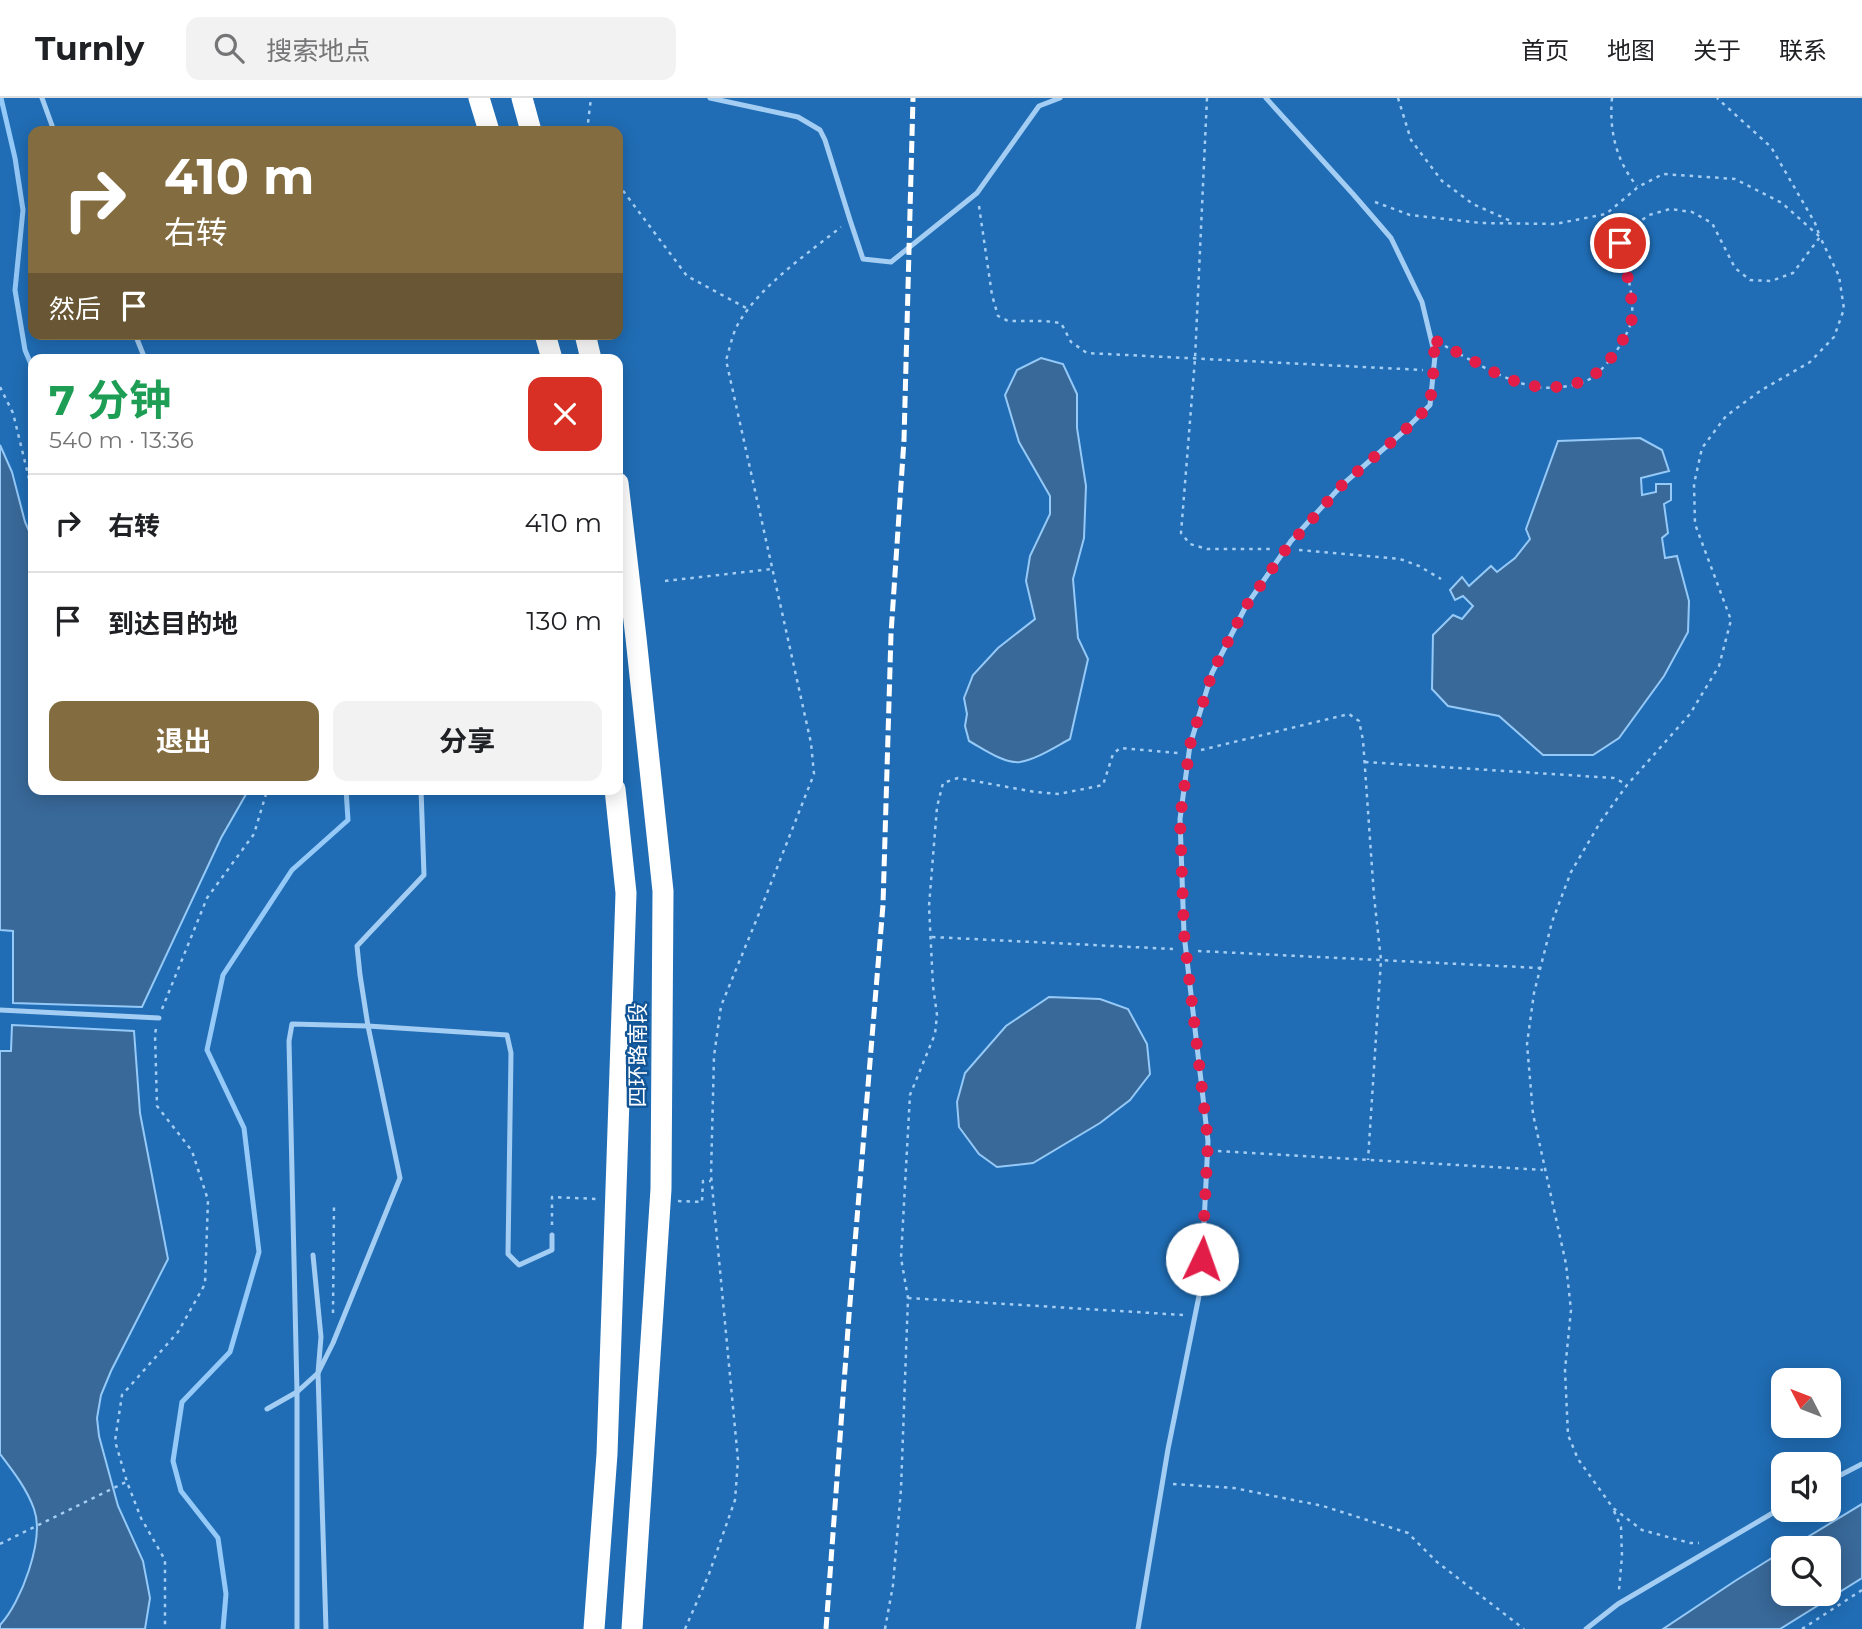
<!DOCTYPE html>
<html lang="zh">
<head>
<meta charset="utf-8">
<style>
  :root { --surface:#fff; --page:#f2f2f2; --text:#202124; --muted:#757577; --line:#e0e0e0; --accent:#846c41 }
  body { margin:0; font-family:Montserrat,"Noto Sans SC",sans-serif; background:var(--page); color:var(--text); height:100vh; display:flex; flex-direction:column; font-size:26px; white-space:nowrap }
  * { box-sizing:border-box; margin:0 }
  p { font-size:23px; color:var(--muted) }
  .icon { flex:none; width:38px; height:38px; fill:none; stroke:currentColor; stroke-width:2; stroke-linecap:round; stroke-linejoin:round }
  .map { position:relative; flex:1; overflow:hidden }
  .side { position:absolute; left:28px; top:256px; width:595px; height:441px; display:flex; flex-direction:column; background:var(--surface); border-radius:14px; box-shadow:0 4px 18px #0003 }
  .side>* { flex:none }
  .top-card { position:absolute; left:28px; top:28px; width:595px; height:214px; border-radius:14px; box-shadow:0 4px 18px #0003; background:#846c41; color:#fff; overflow:hidden }
  .needle { width:46px; rotate:312deg }
  .tools { position:absolute; left:1771px; top:1270px; display:grid; gap:14px }
  .tools a { display:grid; place-items:center; width:70px; height:70px; border-radius:14px; background:var(--surface); box-shadow:0 4px 18px #0003; font-size:35px }
  .pin { position:absolute; display:grid; place-items:center; width:60px; height:60px; color:#fff; margin:-30px; border:4px solid #fff; border-radius:50%; box-shadow:0 2px 7px #0007 }
  .me { position:absolute; width:77px; margin:-38px; rotate:3deg; stroke-linejoin:round; filter:drop-shadow(0 0 5px #0008) }
  .turn { display:flex; align-items:center; gap:24px; height:147px; padding:0 21px; font-size:32px }
  .turn .icon { width:91px; height:91px; stroke-width:2.5 }
  .turn b { display:block; font-size:49px; line-height:60px }
  .then { display:flex; align-items:center; height:66px; padding:0 21px; background:#0003; gap:14px; font-size:26px }
  .round { display:grid; place-items:center; flex:none; width:74px; height:74px; border-radius:14px; background:var(--page) }
  .headline { display:flex; align-items:center; justify-content:space-between; height:119px; padding:0 21px }
  h1 { font-size:42px; font-weight:700; line-height:52px; color:#1e9e55 }
  .primary-button { display:flex; gap:14px; margin-top:auto; padding:14px 21px }
  .primary-button a { flex:1; height:80px; border-radius:14px; background:var(--accent); color:#fff; font-size:28px; font-weight:700; line-height:80px; text-align:center }
  .primary-button a+a { background:var(--page); color:var(--text) }
  ul { padding:0; list-style:none }
  li { display:flex; align-items:center; gap:21px; height:98px; padding:0 21px; border-top:2px solid var(--line) }
  li div { flex:1 }
  li b { display:block; font-size:26px }
  li em { font-style:normal }
  header { display:flex; align-items:center; gap:42px; box-sizing:border-box; height:98px; padding:0 35px; background:var(--surface); border-bottom:2px solid var(--line) }
  header strong { font-size:33px }
  nav { display:flex; gap:38px; margin-inline-start:auto; font-size:24px }
  .search { width:490px; height:63px; background:var(--page); display:flex; align-items:center; gap:18px; box-sizing:border-box; padding:0 24px; border-radius:14px; color:var(--muted); font-size:26px }
  .map>svg:first-child { display:block }
</style>
</head>
<body>
<header>
<strong>Turnly</strong>
<div class="search"><svg class="icon" aria-label="search" viewBox="0 0 24 24"><circle cx="10" cy="10" r="6"/><path d="M15 15l6 6"/></svg>搜索地点</div>
<nav><a>首页</a><a>地图</a><a>关于</a><a>联系</a></nav>
</header>
<div class="map">
<svg width="1862" height="1531" viewBox="0 0 1862 1531">
  <rect width="100%" height="100%" fill="#125597"/>
  <path fill="#206db5" fill-rule="evenodd" d="M 0,0 L 1862,0 L 1862,1531 L 0,1531 ZM 33,33 L 618,33 L 618,236 L 33,236 ZM 33,261 L 618,261 L 618,691 L 33,691 ZM 1783,1283 L 1829,1283 L 1829,1328 L 1783,1328 ZM 1783,1367 L 1829,1367 L 1829,1412 L 1783,1412 ZM 1783,1451 L 1829,1451 L 1829,1496 L 1783,1496 Z"/>
  <g fill="#396999" stroke="#95c9f7" stroke-width="2">
    <path d="M 1041,260 L 1063,266 L 1077,296 L 1077,330 L 1086,388 L 1084,440 L 1073,481 L 1078,540 L 1088,561 L 1070,641 C 1055,649 1037,661 1020,664 C 1004,666 982,650 969,643 L 965,628 L 967,616 L 964,600 L 973,577 L 998,550 L 1035,521 L 1026,483 L 1030,458 L 1050,416 L 1050,398 L 1019,344 L 1005,297 L 1017,272 Z"/>
    <path d="M 1640,340 L 1662,352 L 1669,373 L 1641,380 L 1642,397 L 1656,394 L 1656,386 L 1671,386 L 1671,402 L 1664,406 L 1668,435 L 1662,440 L 1665,460 L 1677,458 L 1689,503 L 1688,534 L 1664,578 L 1619,640 L 1593,657 L 1543,657 L 1499,618 L 1448,608 L 1432,591 L 1433,537 L 1453,517 L 1462,521 L 1473,508 L 1463,498 L 1455,502 L 1450,492 L 1462,479 L 1469,488 L 1491,468 L 1497,474 L 1515,460 L 1530,441 L 1526,431 L 1558,343 Z"/>
    <path d="M 0,347 L 12,374 L 25,424 L 33,442 L 33,691 L 249,691 L 221,740 L 142,909 L 13,905 L 13,833 L 0,832 Z"/>
    <path d="M 1049,899 L 1100,901 L 1128,911 L 1147,946 L 1150,976 L 1130,1002 L 1100,1025 L 1033,1065 L 997,1069 L 979,1056 L 959,1029 L 957,1004 L 965,975 L 1006,928 Z"/>
    <path d="M 12,927 L 134,933 L 140,1015 L 168,1161 L 111,1273 L 101,1297 L 97,1320 L 99,1338 L 118,1408 L 143,1463 L 150,1500 L 145,1531 L 0,1531 L 0,1527 C 21,1505 45,1441 34,1411 C 27,1391 13,1373 0,1356 L 0,953 L 11,953 Z"/>
    <path d="M 1862,1406 L 1862,1480 L 1780,1531 L 1663,1531 L 1735,1483 L 1783,1453 L 1783,1496 L 1829,1496 L 1829,1451 L 1788,1451 Z"/>
  </g>
  <g fill="none" stroke-linecap="round" stroke-linejoin="round">
    <g stroke="#95c9f7" stroke-width="5">
      <path d="M 1,0 L 15,60 L 23,112 L 15,192 L 25,252 L 33,271"/>
      <path d="M 223,1531 L 226,1496 L 218,1440 L 181,1393 L 173,1363 L 182,1304 L 230,1254 L 259,1154 L 244,1030 L 207,952 L 223,877 L 292,772 L 348,722 L 346,691"/>
    </g>
    <g stroke="#a3cdf3" stroke-width="2.5" stroke-dasharray="3.5 5" stroke-linecap="butt">
      <path d="M 1207,0 L 1195,261 L 1181,435 L 1190,446 L 1207,451 L 1272,451"/>
      <path d="M 1398,0 L 1411,42 L 1442,83 L 1473,106 L 1513,124"/>
      <path d="M 1612,0 C 1609,32 1616,63 1637,88"/>
      <path d="M 587,33 L 591,0"/>
      <path d="M 618,86 L 687,178 L 748,211"/>
      <path d="M 1375,104 L 1410,117 L 1481,125 L 1555,126 L 1606,116 L 1638,89 L 1663,76 L 1735,81 L 1782,105 L 1820,139 L 1839,178 L 1844,211 L 1834,239 L 1810,264 L 1760,293 L 1726,318 L 1702,350 L 1694,386 L 1695,426 L 1731,522 L 1719,568 L 1690,616 L 1627,687 L 1601,723 L 1571,774 L 1552,824 L 1534,895 L 1527,946 L 1533,1016 L 1566,1166 L 1571,1212 L 1565,1272 L 1568,1337 L 1578,1361 L 1613,1410 L 1642,1432 L 1690,1445 L 1699,1445"/>
      <path d="M 979,108 L 992,197 L 998,218 L 1008,223 L 1045,223 L 1061,225 L 1071,244 L 1087,255 L 1423,272"/>
      <path d="M 1445,248 C 1471,262 1498,279 1527,287 C 1544,292 1569,290 1586,283 C 1603,276 1630,238 1632,219 C 1634,194 1625,169 1620,145 L 1629,131 L 1649,117 L 1670,111 L 1692,114 L 1712,125 L 1735,170 L 1750,182 L 1771,183 L 1793,175 L 1820,139 L 1815,125 L 1771,49 L 1717,0"/>
      <path d="M 0,289 L 13,315 L 33,397"/>
      <path d="M 1299,452 L 1400,461 L 1419,468 L 1441,481"/>
      <path d="M 665,483 L 772,471"/>
      <path d="M 1201,652 L 1349,616 L 1359,623 L 1363,642 L 1374,798 L 1381,862 L 1368,1062"/>
      <path d="M 1365,664 L 1614,680 L 1626,686"/>
      <path d="M 932,839 L 1173,851"/>
      <path d="M 1198,853 L 1540,870"/>
      <path d="M 162,911 L 207,800 L 254,736 L 266,696 L 266,691"/>
      <path d="M 156,931 L 155,936 L 157,1008 L 192,1053 L 208,1102 L 205,1186 L 178,1234 L 122,1297 L 115,1343 L 127,1384 L 141,1420 L 165,1462 L 165,1531"/>
      <path d="M 1218,1053 L 1543,1072"/>
      <path d="M 678,1103 L 702,1104 L 703,1083 L 711,1083"/>
      <path d="M 552,1127 L 552,1099 L 598,1101"/>
      <path d="M 908,1200 L 1184,1217"/>
      <path d="M 333,1215 L 334,1106"/>
      <path d="M 1173,1386 L 1234,1390 L 1323,1408 L 1408,1435 L 1437,1464 L 1524,1531"/>
      <path d="M 1614,1413 L 1621,1429 L 1622,1458 L 1619,1492"/>
      <path d="M 0,1446 L 126,1384"/>
      <path d="M 685,1531 L 709,1476 L 735,1402 L 738,1362 L 711,1077 L 714,958 L 721,908 L 758,818 L 814,676 L 811,645 L 726,262 C 730,250 732,237 738,226 C 760,188 807,156 841,129"/>
      <path d="M 885,1531 L 893,1487 L 901,1391 L 908,1200 L 901,1160 L 910,997 L 935,936 L 937,917 L 933,888 L 929,808 L 937,709 L 943,685 L 958,680 L 1035,694 L 1059,696 L 1103,687 L 1113,656 L 1120,650 L 1178,655"/>
      <path d="M 1802,1531 L 1862,1492"/>
    </g>
    <g stroke="#a3cdf3" stroke-width="5">
      <path d="M 42,0 L 54,33"/>
      <path d="M 710,0 L 798,19 L 820,32 L 825,42 L 850,122 L 863,161 L 891,164 L 977,95 L 1039,8 L 1060,0"/>
      <path d="M 135,236 L 145,261"/>
      <path d="M 0,912 L 159,920"/>
      <path d="M 313,1157 L 321,1239 L 318,1275 L 326,1531"/>
      <path d="M 267,1311 L 297,1294 L 318,1275 L 333,1245 L 400,1080 L 368,928 L 360,877 L 357,848 L 424,777 L 421,691"/>
      <path d="M 1829,1383 L 1862,1366"/>
      <path d="M 297,1531 L 297,1294 L 289,943 L 292,926 L 368,928 L 507,937 L 511,955 L 508,1156 L 519,1167 L 552,1152 L 552,1137"/>
      <path d="M 1138,1531 L 1168,1351 L 1201,1188 L 1208,1043 L 1184,836 L 1180,721 L 1190,647 L 1212,575 L 1246,508 L 1291,443 L 1342,387 L 1403,334 L 1430,307 L 1435,258 L 1422,204 L 1391,140 L 1353,96 L 1266,0"/>
      <path d="M 1586,1531 L 1618,1506 L 1783,1409"/>
    </g>
    <g stroke="#fff" stroke-width="21">
      <path d="M 479,0 L 489,33"/>
      <path d="M 522,0 L 531,33"/>
      <path d="M 545,236 L 552,261"/>
      <path d="M 585,236 L 591,261"/>
      <path d="M 618,385 L 636,540 L 663,793 L 661,1091 L 632,1531"/>
      <path d="M 594,1531 L 607,1356 L 626,795 L 615,691"/>
    </g>
    <path stroke="#fff" stroke-width="5" stroke-dasharray="12 5" stroke-linecap="butt" d="M 826,1531 L 849,1217 L 883,807 L 891,536 L 904,342 L 913,0"/>
  </g>
  <g fill="none" stroke-linecap="round" stroke-linejoin="round">
    <path stroke="#e11d48" stroke-width="12" stroke-dasharray="0 21.6" d="M 1202,1161 L 1208,1043 L 1184,836 L 1180,721 L 1190,647 L 1212,575 L 1246,508 L 1286,451 L 1342,387 L 1403,334 L 1430,307 L 1435,258 L 1431,240 L 1505,280 L 1531,288 L 1560,289 L 1588,282 L 1606,267 L 1621,246 L 1632,221 L 1631,194 L 1620,145"/>
  </g>
  <g text-anchor="middle" dominant-baseline="central" stroke-width="5" stroke-linejoin="round" paint-order="stroke">
    <g font-size="21" fill="#fff" stroke="#125597">
      <text transform="translate(637 957) rotate(-90)">四环路南段</text>
    </g>
  </g>
</svg>
<div class="tools">
<a><svg class="needle" viewBox="-14 -14 28 28"><path d="M0-13l5 13h-10z" fill="#e53935"/><path d="M0 13l5-13h-10z" fill="#757577"/></svg></a>
<a><svg class="icon" aria-label="sound" viewBox="0 0 24 24"><path d="M4 9h4l5-4v14l-5-4H4zM17 9q2 3 0 6"/></svg></a>
<a><svg class="icon" aria-label="search" viewBox="0 0 24 24"><circle cx="10" cy="10" r="6"/><path d="M15 15l6 6"/></svg></a>
</div>
<div class="pin" style="left:1620px;top:145px;background:#d93025"><svg class="icon" aria-label="arrive" viewBox="0 0 24 24"><path d="M6 21V4h12l-3 4 3 4H6"/></svg></div>
<svg class="me" style="left:1202px;top:1161px" viewBox="-20 -20 40 40"><circle r="19" fill="#fff"/><path d="M0-13L10 11 0 6-10 11z" fill="#e11d48"/></svg>
<div class="top-card">
<div class="turn"><svg class="icon" aria-label="right" viewBox="0 0 24 24"><path d="M7 20v-9h11M14 6l5 5-5 5"/></svg><div><b>410 m</b>右转</div></div>
<div class="then">然后<svg class="icon" aria-label="arrive" viewBox="0 0 24 24"><path d="M6 21V4h12l-3 4 3 4H6"/></svg></div>
</div>
<section class="side">
<div class="headline"><div><h1>7 分钟</h1><p>540 m · 13:36</p></div><a class="round" style="background:#d93025;color:#fff"><svg class="icon" aria-label="close" viewBox="0 0 24 24"><path d="M6 6l12 12M18 6L6 18"/></svg></a></div>
<ul>
<li><svg class="icon" aria-label="right" viewBox="0 0 24 24"><path d="M7 20v-9h11M14 6l5 5-5 5"/></svg><div><b>右转</b></div><em>410 m</em></li>
<li><svg class="icon" aria-label="arrive" viewBox="0 0 24 24"><path d="M6 21V4h12l-3 4 3 4H6"/></svg><div><b>到达目的地</b></div><em>130 m</em></li>
</ul>
<div class="primary-button"><a>退出</a><a>分享</a></div>
</section>
</div>
</body>
</html>
